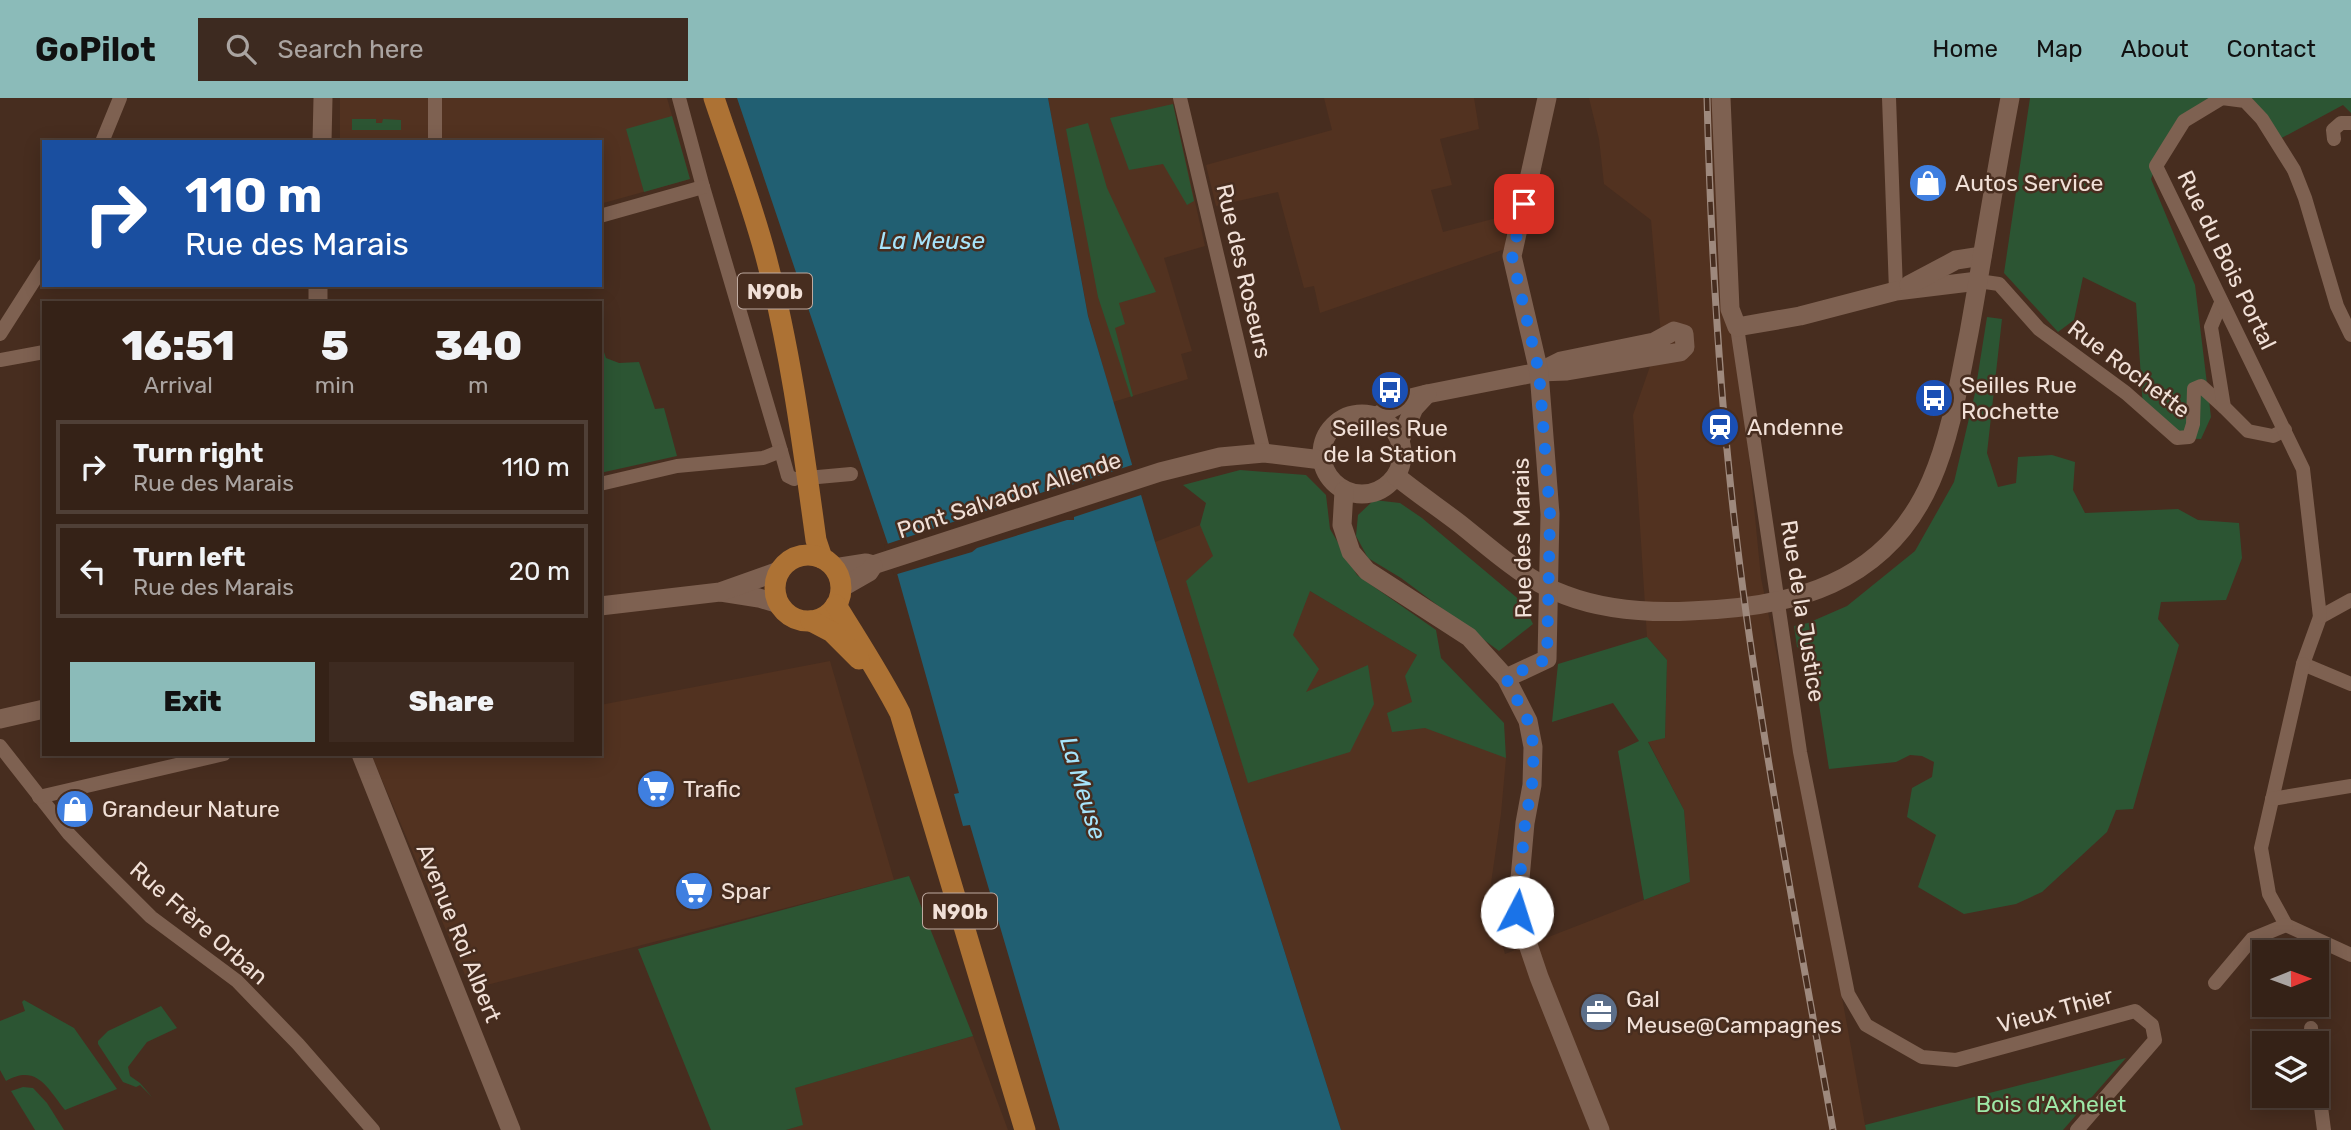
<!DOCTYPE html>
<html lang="en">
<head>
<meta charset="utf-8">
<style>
  :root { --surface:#352217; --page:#3d2a20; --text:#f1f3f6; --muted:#aaa4a1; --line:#4f3f36; --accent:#8bbbb9 }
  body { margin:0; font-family:Rubik,sans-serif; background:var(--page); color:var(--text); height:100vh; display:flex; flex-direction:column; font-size:26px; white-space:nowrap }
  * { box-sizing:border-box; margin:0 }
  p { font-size:23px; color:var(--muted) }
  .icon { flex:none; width:38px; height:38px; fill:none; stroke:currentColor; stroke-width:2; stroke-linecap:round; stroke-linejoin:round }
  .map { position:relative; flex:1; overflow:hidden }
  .sheet { position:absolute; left:42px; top:203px; width:560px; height:455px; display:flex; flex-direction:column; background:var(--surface); border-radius:0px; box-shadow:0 4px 18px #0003,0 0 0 2px var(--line) }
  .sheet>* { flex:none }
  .top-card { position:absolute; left:42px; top:42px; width:560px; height:147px; border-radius:0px; box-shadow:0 4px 18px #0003,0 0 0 2px var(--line); background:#1a4fa0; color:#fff; overflow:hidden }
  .needle { width:46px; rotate:89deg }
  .tools { position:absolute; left:2252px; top:842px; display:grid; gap:14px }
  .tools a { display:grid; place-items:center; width:77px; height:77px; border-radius:0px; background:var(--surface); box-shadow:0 4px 18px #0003,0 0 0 2px var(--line); font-size:35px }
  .pin { position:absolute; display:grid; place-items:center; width:60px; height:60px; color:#fff; margin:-30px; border-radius:14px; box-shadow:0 4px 10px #0006 }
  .me { position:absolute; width:77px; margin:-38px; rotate:5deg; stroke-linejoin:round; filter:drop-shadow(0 0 5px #0008) }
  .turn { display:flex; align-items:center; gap:24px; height:147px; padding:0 28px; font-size:32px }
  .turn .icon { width:91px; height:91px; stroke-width:2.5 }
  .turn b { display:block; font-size:49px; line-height:60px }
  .eta { display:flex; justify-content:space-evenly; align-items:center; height:119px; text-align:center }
  .eta b { font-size:42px; font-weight:800; line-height:49px }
  .action { display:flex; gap:14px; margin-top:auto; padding:14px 28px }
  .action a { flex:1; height:80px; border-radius:0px; background:var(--accent); color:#111; font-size:28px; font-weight:800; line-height:80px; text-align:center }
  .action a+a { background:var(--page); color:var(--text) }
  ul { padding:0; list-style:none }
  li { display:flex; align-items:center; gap:21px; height:94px; margin:0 14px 10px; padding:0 14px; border:4px solid var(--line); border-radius:0px }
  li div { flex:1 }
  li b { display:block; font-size:26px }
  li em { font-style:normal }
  header { display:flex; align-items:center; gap:42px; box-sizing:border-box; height:98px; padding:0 35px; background:var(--accent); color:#111 }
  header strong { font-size:33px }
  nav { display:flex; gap:38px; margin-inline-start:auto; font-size:24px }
  .search { width:490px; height:63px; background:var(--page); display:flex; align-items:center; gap:18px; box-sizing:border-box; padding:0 24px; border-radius:0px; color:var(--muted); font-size:26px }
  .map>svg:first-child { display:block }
</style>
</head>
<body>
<header>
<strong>GoPilot</strong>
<div class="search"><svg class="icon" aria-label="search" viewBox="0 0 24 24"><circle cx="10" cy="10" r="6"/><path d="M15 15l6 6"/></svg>Search here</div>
<nav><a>Home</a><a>Map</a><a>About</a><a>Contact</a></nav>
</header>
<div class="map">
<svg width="2351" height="1032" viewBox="0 0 2351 1032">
  <rect width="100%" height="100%" fill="#472d1f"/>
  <g fill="#523220">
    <path d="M 340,0 L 667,0 L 690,81 L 600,106 L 600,44 L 340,44 Z"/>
    <path d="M 1048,0 L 1184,0 L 1181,4 L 1173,6 L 1205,148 L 1164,160 L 1192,253 L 1181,256 L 1188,281 L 1113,304 L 1088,217 Z"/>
    <path d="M 1324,0 L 1474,0 L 1479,31 L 1440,41 L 1452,87 L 1431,92 L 1443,134 L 1508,117 L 1505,151 L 1320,215 L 1314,188 L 1304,190 L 1278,94 L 1216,108 L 1206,67 L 1332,32 Z"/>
    <path d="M 1589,0 L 1726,0 L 1728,144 L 1761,480 L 1801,673 L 1866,1032 L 1341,1032 L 1155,444 L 1200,427 L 1417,557 L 1506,660 L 1501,716 L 1489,799 L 1505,856 L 1690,784 L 1684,712 L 1648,643 L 1665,639 L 1667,562 L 1647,539 L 1633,317 L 1661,237 L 1651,122 L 1604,86 L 1599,41 Z"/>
    <path d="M 830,563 L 894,782 L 471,891 L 371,656 L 600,656 L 600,607 Z"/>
    <path d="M 973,938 L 1008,1032 L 786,1032 L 802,1027 L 794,990 Z"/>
  </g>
  <g fill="#2c5533">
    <path d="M 2030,0 L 2351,0 L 2351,15 L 2343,7 L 2276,43 L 2245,4 L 2222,0 L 2184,23 L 2156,68 L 2151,81 L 2195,187 L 2211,319 L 2201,341 L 2177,340 L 2143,310 L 2136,205 L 2083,179 L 2074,222 L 2058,234 L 2004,175 Z"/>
    <path d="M 1173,6 L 1194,103 L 1187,107 L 1163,66 L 1129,72 L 1110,20 Z"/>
    <path d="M 672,18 L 690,81 L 644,94 L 626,31 Z"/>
    <path d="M 352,21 L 376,21 L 376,25 L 382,25 L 383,21 L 401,22 L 401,32 L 352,32 Z"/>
    <path d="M 1088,25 L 1107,90 L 1156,194 L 1119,205 L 1125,226 L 1115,230 L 1133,298 L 1131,299 L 1098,199 L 1066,31 Z"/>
    <path d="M 1987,219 L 2002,221 L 1987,355 L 1998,389 L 2016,385 L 2018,359 L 2052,357 L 2075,364 L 2073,392 L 2085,415 L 2178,411 L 2198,422 L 2239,425 L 2242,460 L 2226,502 L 2161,504 L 2158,521 L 2179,547 L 2133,711 L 2116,712 L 2107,734 L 2042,794 L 2016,806 L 1964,816 L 1918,789 L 1936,737 L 1907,719 L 1912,690 L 1932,679 L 1934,664 L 1922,658 L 1910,657 L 1896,664 L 1829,671 L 1811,555 L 1797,549 L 1794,528 L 1808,525 L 1847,508 L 1915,453 L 1954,384 L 1975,295 Z"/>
    <path d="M 600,242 L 606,260 L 619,265 L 639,264 L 655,311 L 664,310 L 677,358 L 600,375 Z"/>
    <path d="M 1240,372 L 1306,377 L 1326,397 L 1330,431 L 1357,477 L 1436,532 L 1441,560 L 1504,625 L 1506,660 L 1425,630 L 1392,634 L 1387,615 L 1412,604 L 1405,578 L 1417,557 L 1310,493 L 1293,537 L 1319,571 L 1306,594 L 1368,567 L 1374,606 L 1350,654 L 1248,685 L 1186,483 L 1213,458 L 1200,427 L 1206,405 L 1183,387 Z"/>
    <path d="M 1374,402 L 1400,405 L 1422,420 L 1522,504 L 1533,526 L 1499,553 L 1401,480 L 1368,460 L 1356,438 L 1358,417 Z"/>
    <path d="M 1647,539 L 1667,562 L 1665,640 L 1648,644 L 1684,712 L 1690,784 L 1644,802 L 1618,653 L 1639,643 L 1613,605 L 1552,624 L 1558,566 Z"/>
    <path d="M 909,778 L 973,938 L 795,990 L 803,1027 L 786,1032 L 711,1032 L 638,851 Z"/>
    <path d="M 24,902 L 74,930 L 117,991 L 65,1012 C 48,991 37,965 6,983 L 0,972 L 0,923 L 25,913 L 22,904 Z"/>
    <path d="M 161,908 L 177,930 L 147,944 L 128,969 L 130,978 L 140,985 L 152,999 L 140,987 L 136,989 L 123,984 L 98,946 L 98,943 L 108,933 Z"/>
    <path d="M 2126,960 L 2063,1032 L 1866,1032 L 1865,1027 Z"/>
    <path d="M 23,989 L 33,990 L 47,1005 L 64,1032 L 35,1032 L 11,993 Z"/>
  </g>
  <path fill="#215f72" d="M 737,0 L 1048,0 L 1088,218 L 1155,444 L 1341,1032 L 1060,1032 L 970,727 L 963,728 L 954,696 L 959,695 L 893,461 Z"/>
  <path fill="#472d1f" d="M 1135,366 L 1144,396 L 1074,419 L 1074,422 L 1067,422 L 977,450 L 972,454 L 894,477 L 884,447 L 959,422 L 960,419 L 967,419 L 1056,390 L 1057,388 L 1065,389 Z"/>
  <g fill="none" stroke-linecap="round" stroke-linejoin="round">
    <g stroke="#7e6151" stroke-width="14">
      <path d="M 679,0 L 703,89 L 781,353 L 788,378 L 794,381"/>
      <path d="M 1180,0 L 1264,355"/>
      <path d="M 1889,0 L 1896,193"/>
      <path d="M 2334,41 L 2333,32 L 2341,25 L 2351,25"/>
      <path d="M 102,44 L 120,0"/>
      <path d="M 435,44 L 435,0"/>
      <path d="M 600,118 L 703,89"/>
      <path d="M 1978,183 L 1999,186 L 2039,231 L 2126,295 L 2177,340 L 2189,339 L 2193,326 L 2194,291 L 2201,288 L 2224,309"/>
      <path d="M 2221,205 L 2211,229 L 2224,309 L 2248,333 L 2273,338 L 2285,332"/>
      <path d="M 1737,229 L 1800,654 L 1848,896 L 1866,927 L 1922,959 L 1956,962 L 2135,913 L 2152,927 L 2155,942 L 2077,1032"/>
      <path d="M 0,236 L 44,167"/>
      <path d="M 0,262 L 44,254"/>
      <path d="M 818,379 L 851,376"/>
      <path d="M 600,386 L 677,368 L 763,360 L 781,353"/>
      <path d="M 2351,502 L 2320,519 L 2303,566 L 2351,586"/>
      <path d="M 2320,519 L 2303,371 L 2156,68 L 2184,23 L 2222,0 L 2245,3 L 2262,21 L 2294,72 L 2305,100 L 2337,208 L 2351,237"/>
      <path d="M 2303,566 L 2261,750 L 2269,796 L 2286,827 L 2351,857"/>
      <path d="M 0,648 L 69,736 L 99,767 L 151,819 L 237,883 L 298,946 L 373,1032"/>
      <path d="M 39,699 L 224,656"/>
      <path d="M 2272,701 L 2351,688"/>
      <path d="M 2215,885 L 2252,841 L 2286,827"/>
      <path d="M 2311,930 L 2313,945"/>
      <path d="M 2317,979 L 2324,1032"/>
    </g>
    <g stroke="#7e6151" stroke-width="19">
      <path d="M 1721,0 L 1730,211 L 1737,229 L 1800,218 L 1896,193 L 1978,183"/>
      <path d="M 322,44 L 323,0"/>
      <path d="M 1909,187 L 1956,162 L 1982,158"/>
      <path d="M 318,205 L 318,187"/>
      <circle cx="1362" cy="356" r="40"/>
      <path d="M 1377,318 L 1411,300 L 1427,296 L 1539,274 L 1567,273 L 1680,254 L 1685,249 L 1684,236 L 1674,233 L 1654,244 L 1561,263 L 1539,274"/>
      <path d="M 1400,342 L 1414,310 L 1427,296"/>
      <path d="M 1396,378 C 1417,395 1439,410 1460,426 C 1494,453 1523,481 1565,497 C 1604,512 1648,515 1690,513 C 1792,510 1886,486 1931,383 C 1951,337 1959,285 1969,235 C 1983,157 1995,78 2010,0"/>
      <path d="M 1344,393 L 1342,427 L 1351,454 L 1367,473 L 1469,539 L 1506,580 L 1528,623 L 1533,649 L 1532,687 L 1525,725 L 1517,814 L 1539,879 L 1600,1032"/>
      <path d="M 834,470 L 866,465 L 873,467 L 1160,374 L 1220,359 L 1264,355 L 1322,362"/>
      <path d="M 841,490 L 869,474 L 873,468"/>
      <path d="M 721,494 L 759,500 L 779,506"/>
      <path d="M 600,508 L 720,494 L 779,473"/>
      <path d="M 1506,580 L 1547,561 L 1550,416 L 1539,274 L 1512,158 L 1547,0"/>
      <path d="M 0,621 L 44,611"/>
      <path d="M 361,656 L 511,1032"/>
    </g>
    <g stroke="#ad7234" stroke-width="21">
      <path d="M 714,0 C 732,54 753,108 767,163 C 791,255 803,348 816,442 L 822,460"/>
      <circle cx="808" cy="490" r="33"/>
      <path d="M 836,507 C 858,543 881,578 900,615 L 1025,1032"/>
      <path d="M 811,523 L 832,534 L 859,561"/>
    </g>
    <defs>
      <path id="rail" d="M 1707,0 C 1711,157 1720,313 1740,469 C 1764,657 1800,845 1833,1032"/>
    </defs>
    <use href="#rail" stroke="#9e897d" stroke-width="7"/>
    <use href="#rail" stroke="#472d1f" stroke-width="4.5" stroke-dasharray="13" stroke-linecap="butt"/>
  </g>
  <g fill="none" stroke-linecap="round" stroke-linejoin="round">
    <path stroke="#1a73e8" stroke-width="12" stroke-dasharray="0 21.6" d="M 1517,814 L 1525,725 L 1532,687 L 1534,649 L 1528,623 L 1506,580 L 1547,561 L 1550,416 L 1539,274 L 1512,158 L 1524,106"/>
  </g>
  <defs>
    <symbol id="shop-disc" viewBox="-11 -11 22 22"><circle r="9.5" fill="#3f7fe0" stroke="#472d1f"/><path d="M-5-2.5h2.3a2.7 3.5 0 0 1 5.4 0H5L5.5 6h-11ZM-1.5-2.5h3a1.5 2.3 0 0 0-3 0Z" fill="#fff"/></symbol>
    <symbol id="bus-disc" viewBox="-11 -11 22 22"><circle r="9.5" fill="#1a4fb4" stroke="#472d1f"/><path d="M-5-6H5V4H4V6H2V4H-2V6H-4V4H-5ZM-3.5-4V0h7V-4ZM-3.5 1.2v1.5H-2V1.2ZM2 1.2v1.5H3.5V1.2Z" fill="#fff"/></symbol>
    <symbol id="station-disc" viewBox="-11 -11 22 22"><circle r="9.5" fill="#1a4fb4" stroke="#472d1f"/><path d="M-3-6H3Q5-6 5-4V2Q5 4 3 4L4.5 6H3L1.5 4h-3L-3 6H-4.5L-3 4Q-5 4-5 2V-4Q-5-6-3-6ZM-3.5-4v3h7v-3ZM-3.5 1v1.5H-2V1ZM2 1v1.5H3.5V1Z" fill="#fff"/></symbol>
    <symbol id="supermarket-disc" viewBox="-11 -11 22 22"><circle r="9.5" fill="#3f7fe0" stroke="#472d1f"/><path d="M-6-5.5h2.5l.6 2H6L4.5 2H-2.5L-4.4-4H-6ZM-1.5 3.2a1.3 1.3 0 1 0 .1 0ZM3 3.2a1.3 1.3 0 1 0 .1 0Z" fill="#fff"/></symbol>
    <symbol id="office-disc" viewBox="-11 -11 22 22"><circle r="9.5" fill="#5c6f8a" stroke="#472d1f"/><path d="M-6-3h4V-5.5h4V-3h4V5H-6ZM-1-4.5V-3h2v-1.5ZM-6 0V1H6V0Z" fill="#fff"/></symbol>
  </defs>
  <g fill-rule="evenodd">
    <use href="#shop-disc" x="1906" y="63" width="44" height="44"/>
    <use href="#bus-disc" x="1368" y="270" width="44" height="44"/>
    <use href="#bus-disc" x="1912" y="278" width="44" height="44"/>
    <use href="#station-disc" x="1698" y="307" width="44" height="44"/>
    <use href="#supermarket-disc" x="634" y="669" width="44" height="44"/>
    <use href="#shop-disc" x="53" y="689" width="44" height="44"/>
    <use href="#supermarket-disc" x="672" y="771" width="44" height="44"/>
    <use href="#office-disc" x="1577" y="892" width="44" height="44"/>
  </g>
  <g text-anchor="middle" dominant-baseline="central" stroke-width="5" stroke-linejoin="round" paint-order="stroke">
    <g fill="#472d1f" stroke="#beaaa0" stroke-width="2">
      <rect x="738" y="175.5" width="74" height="35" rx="5"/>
      <rect x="923" y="795.5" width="74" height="35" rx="5"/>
    </g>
    <g font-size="21" font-weight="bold" fill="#f1e0d7">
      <text x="775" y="193">N90b</text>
      <text x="960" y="813">N90b</text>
    </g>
    <g font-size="23" fill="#f1e0d7" stroke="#472d1f" text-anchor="start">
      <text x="1955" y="85">Autos Service</text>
      <text x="1961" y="287">Seilles Rue<tspan x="1961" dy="26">Rochette</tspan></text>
      <text x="1747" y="329">Andenne</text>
      <text x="1390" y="330" text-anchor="middle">Seilles Rue<tspan x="1390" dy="26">de la Station</tspan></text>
      <text x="683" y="691">Trafic</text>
      <text x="102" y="711">Grandeur Nature</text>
      <text x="721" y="793">Spar</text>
      <text x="1626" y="901">Gal<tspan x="1626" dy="26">Meuse@Campagnes</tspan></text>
    </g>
    <g font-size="23" fill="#f1e0d7" stroke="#472d1f">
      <text transform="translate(2227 162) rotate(64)">Rue du Bois Portal</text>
      <text transform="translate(1244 173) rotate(77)">Rue des Roseurs</text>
      <text transform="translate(2129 271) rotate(37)">Rue Rochette</text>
      <text transform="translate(1009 397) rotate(-18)">Pont Salvador Allende</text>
      <text transform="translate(1522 440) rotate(-91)">Rue des Marais</text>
      <text transform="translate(1803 513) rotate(81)">Rue de la Justice</text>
      <text transform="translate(199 825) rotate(41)">Rue Frère Orban</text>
      <text transform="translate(459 835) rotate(68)">Avenue Roi Albert</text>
      <text transform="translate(2055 912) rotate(-15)">Vieux Thier</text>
    </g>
    <g font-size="23" fill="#9ee8a7" stroke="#472d1f">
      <text x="2051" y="1006">Bois d'Axhelet</text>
    </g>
    <g font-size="24" font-style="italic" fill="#a6e4fb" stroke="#472d1f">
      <text x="932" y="143">La Meuse</text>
      <text transform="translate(1083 690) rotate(73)">La Meuse</text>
    </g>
  </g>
</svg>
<div class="tools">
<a><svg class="needle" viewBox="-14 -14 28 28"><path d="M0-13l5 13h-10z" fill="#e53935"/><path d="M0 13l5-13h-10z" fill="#aaa4a1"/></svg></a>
<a><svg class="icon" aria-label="layers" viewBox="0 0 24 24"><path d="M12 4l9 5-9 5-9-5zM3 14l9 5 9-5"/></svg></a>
</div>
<div class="pin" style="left:1524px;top:106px;background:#d93025"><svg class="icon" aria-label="arrive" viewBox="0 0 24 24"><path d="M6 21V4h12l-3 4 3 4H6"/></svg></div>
<svg class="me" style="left:1517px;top:814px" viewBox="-20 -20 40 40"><circle r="19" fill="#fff"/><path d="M0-13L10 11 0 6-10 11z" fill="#1a73e8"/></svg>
<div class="top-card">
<div class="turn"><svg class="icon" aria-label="right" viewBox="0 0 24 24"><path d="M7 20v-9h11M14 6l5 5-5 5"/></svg><div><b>110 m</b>Rue des Marais</div></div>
</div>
<section class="sheet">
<div class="eta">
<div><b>16:51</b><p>Arrival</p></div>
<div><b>5</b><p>min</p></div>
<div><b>340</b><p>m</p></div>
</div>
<ul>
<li><svg class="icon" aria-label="right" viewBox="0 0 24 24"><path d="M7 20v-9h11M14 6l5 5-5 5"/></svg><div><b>Turn right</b><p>Rue des Marais</p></div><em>110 m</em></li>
<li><svg class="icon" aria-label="left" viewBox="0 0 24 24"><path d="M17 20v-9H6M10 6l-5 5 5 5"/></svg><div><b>Turn left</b><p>Rue des Marais</p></div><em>20 m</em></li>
</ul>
<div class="action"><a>Exit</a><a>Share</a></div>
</section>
</div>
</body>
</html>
